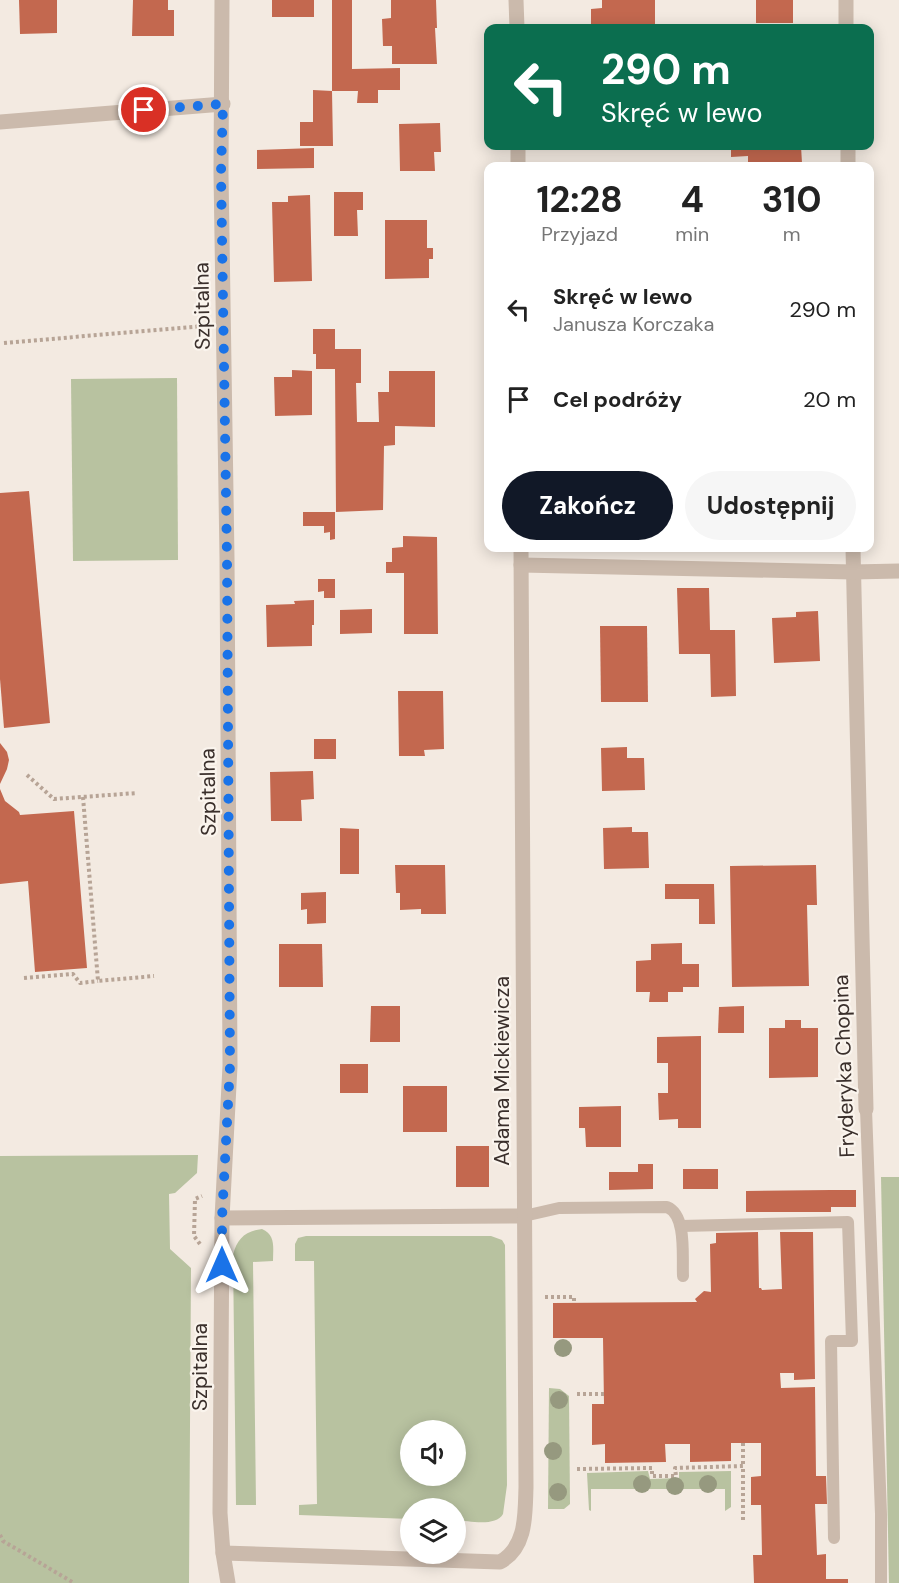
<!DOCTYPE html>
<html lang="pl">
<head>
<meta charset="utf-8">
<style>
  :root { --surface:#fff; --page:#f6f6f6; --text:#222; --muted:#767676; --accent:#111827 }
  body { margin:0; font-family:"DM Sans",sans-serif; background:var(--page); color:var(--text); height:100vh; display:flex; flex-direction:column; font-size:22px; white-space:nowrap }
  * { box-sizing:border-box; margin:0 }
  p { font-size:20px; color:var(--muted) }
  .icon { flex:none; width:33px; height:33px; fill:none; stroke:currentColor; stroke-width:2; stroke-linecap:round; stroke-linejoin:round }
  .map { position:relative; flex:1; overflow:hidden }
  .panel { position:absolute; left:484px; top:162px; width:390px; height:390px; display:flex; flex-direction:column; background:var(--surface); border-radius:12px; box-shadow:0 3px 15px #0003 }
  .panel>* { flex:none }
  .top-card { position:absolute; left:484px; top:24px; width:390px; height:126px; border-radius:12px; box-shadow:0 3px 15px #0003; background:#0b6e4f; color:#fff; overflow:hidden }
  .fabs { position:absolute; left:400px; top:1420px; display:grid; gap:12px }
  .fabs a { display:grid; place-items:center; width:66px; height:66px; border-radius:50%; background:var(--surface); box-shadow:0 3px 15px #0003; font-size:30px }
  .pin { position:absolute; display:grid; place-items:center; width:51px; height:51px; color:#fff; margin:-26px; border:3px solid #fff; border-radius:50%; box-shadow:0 2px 6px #0007 }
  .me { position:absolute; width:66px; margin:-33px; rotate:0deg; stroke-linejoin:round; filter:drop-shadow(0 0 4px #0008) }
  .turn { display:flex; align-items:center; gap:21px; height:126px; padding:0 18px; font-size:27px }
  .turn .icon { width:78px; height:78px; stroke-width:2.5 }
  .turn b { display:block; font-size:42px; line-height:51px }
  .eta { display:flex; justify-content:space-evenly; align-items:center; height:102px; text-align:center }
  .eta b { font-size:36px; font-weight:700; line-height:42px }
  .primary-button { display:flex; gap:12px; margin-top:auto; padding:12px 18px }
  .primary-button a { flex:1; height:69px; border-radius:36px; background:var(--accent); color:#fff; font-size:24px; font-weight:700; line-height:69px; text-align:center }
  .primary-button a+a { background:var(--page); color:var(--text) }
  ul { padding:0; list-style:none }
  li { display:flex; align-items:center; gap:18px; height:90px; padding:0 18px }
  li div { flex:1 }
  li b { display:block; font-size:22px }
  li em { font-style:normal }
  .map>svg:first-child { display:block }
</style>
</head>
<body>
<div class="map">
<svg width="899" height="1583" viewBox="0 0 899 1583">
  <rect width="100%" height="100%" fill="#f3eae1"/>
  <g fill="#b8c2a0" fill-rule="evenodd">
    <path d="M 177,378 L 178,560 L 73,561 L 71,379 Z"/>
    <path d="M 198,1155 L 197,1173 L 175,1193 L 169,1194 L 170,1249 L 191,1268 L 189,1583 L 0,1583 L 0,1156 Z"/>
    <path d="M 881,1177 L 899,1177 L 899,1583 L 889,1583 Z"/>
    <path d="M 262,1229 C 276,1235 273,1248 273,1261 L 253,1262 L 256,1505 L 236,1505 L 233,1255 C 237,1239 245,1231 262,1229 Z"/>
    <path d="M 306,1236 L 491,1236 L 502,1240 L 505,1245 L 507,1485 L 503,1514 C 496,1527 469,1521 456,1520 L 456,1509 L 411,1509 L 411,1519 L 299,1515 L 299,1505 L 317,1504 L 314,1261 L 295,1261 L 295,1244 L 298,1238 ZM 411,1431 L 456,1431 L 456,1476 L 411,1476 Z"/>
    <path d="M 549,1388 L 560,1389 L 569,1396 L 570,1504 L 564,1509 L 548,1509 Z"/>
    <path d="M 648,1471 L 650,1479 L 679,1478 L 679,1472 L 731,1471 L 731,1507 L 725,1511 L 725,1489 L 591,1489 L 591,1511 L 589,1510 L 587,1473 Z"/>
  </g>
  <g fill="#c3684f">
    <path d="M 19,0 L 57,0 L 57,33 L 20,34 Z"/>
    <path d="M 133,0 L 168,0 L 168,10 L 174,10 L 174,36 L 132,36 Z"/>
    <rect x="272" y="0" width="42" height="17"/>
    <path d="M 332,0 L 352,0 L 352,69 L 400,68 L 400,90 L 378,90 L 378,103 L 357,103 L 358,91 L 332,91 Z"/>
    <path d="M 391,0 L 436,0 L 437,28 L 435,28 L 437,64 L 392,64 L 392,46 L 383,46 L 382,19 L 391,18 Z"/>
    <path d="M 602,0 L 655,0 L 655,26 L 591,27 L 591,9 L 602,8 Z"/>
    <rect x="756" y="0" width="37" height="23"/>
    <path d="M 313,90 L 332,91 L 333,146 L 300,146 L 300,122 L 313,122 Z"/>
    <path d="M 440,123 L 441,152 L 434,152 L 435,171 L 400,171 L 399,124 Z"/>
    <path d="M 731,146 L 801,146 L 802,163 L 786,163 L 786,166 L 748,166 L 748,156 L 731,157 Z"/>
    <path d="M 314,148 L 314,168 L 257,169 L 257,150 Z"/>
    <path d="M 334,192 L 363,192 L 363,210 L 357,210 L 358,236 L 334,236 Z"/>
    <path d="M 310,195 L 312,281 L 274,282 L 272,202 L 288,202 L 288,196 Z"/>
    <path d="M 385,220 L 427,220 L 427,248 L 433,248 L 433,259 L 429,259 L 429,278 L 385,279 Z"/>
    <path d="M 313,329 L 335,329 L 335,349 L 361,349 L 361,383 L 356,383 L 357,422 L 379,422 L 378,392 L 389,392 L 389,371 L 435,371 L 435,427 L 395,426 L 395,445 L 384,446 L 383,510 L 336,512 L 335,369 L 316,369 L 316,354 L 313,354 Z"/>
    <path d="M 292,370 L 312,371 L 312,415 L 275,416 L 274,377 L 292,377 Z"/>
    <path d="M 29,491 L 50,723 L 4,728 L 0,679 L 0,493 Z"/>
    <path d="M 303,512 L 335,512 L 335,539 L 330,540 L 330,532 L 324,533 L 324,526 L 303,526 Z"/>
    <path d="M 403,536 L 437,537 L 438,634 L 404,634 L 404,573 L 386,573 L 386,562 L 392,562 L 392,548 L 403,547 Z"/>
    <path d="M 318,579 L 335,579 L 335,598 L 324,598 L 324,591 L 318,592 Z"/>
    <path d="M 677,588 L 709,588 L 710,630 L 735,630 L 736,696 L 711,697 L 710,654 L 679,654 Z"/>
    <path d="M 314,600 L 314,625 L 312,625 L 312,646 L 267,647 L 266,605 L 295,604 L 294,601 Z"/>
    <path d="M 372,609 L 372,633 L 340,634 L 340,610 Z"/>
    <path d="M 818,611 L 820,661 L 774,663 L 772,618 L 796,617 L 796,612 Z"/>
    <path d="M 600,626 L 647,626 L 648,702 L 601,702 Z"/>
    <path d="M 398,691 L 443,691 L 444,749 L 424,750 L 425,756 L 399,756 Z"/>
    <rect x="314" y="739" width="22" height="20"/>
    <path d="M 0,743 L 7,752 L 9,760 L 7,769 L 0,784 Z"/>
    <path d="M 627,747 L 627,758 L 644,758 L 645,790 L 602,791 L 601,748 Z"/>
    <path d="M 313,771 L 314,799 L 301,800 L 302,821 L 271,821 L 270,772 Z"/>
    <path d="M 0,789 L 5,801 L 19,812 L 20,815 L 74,811 L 87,968 L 35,972 L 28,881 L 0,884 Z"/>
    <path d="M 632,827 L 632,832 L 648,832 L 649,868 L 604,869 L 603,828 Z"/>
    <path d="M 340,828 L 359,829 L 359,874 L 340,874 Z"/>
    <path d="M 395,865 L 445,865 L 446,914 L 421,914 L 421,909 L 400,910 L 400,893 L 396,893 Z"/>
    <path d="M 816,865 L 817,905 L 807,905 L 809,986 L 732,987 L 730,866 Z"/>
    <path d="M 665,884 L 714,884 L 715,924 L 699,924 L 699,899 L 665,899 Z"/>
    <path d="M 326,892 L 326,923 L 307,924 L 307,909 L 301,910 L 301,893 Z"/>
    <path d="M 682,943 L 682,964 L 699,964 L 699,987 L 683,987 L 683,992 L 668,992 L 668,1002 L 649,1002 L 650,992 L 636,992 L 636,961 L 651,960 L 651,944 Z"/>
    <path d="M 279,944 L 322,944 L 323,987 L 279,987 Z"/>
    <path d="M 371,1006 L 400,1006 L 400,1042 L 370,1042 Z"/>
    <path d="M 744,1006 L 744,1033 L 718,1033 L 719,1007 Z"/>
    <path d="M 785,1020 L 801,1020 L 801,1028 L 818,1028 L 818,1077 L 769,1078 L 769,1028 L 785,1028 Z"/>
    <path d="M 701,1036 L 701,1128 L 678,1128 L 678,1119 L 659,1120 L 658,1093 L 668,1093 L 668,1063 L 657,1063 L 657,1037 Z"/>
    <rect x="340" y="1064" width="28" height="29"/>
    <rect x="403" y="1086" width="44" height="46"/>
    <path d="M 621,1106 L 621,1147 L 586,1147 L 585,1128 L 579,1128 L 579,1107 Z"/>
    <rect x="456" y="1146" width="33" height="41"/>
    <path d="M 638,1164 L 653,1164 L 653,1189 L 609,1190 L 609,1172 L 638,1172 Z"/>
    <rect x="683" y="1169" width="35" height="20"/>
    <path d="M 831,1190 L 856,1190 L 856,1207 L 831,1207 L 831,1212 L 746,1212 L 746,1191 Z"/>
    <path d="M 758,1232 L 759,1288 L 761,1288 L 762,1290 L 782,1289 L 780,1232 L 813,1232 L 815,1379 L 794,1380 L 794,1373 L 780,1373 L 781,1388 L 815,1387 L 816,1476 L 826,1476 L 827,1504 L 815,1504 L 817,1555 L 826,1554 L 826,1579 L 848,1579 L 848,1583 L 754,1583 L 753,1555 L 762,1555 L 761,1505 L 751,1505 L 751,1477 L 761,1476 L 761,1443 L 731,1443 L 731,1461 L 690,1462 L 690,1444 L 665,1444 L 666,1462 L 605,1463 L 605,1444 L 592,1445 L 592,1404 L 604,1404 L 603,1338 L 553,1338 L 553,1303 L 697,1302 L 695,1299 L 704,1291 L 711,1292 L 710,1244 L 716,1243 L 716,1233 Z"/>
  </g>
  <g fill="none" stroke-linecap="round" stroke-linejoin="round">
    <g stroke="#b7a496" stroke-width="4" stroke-dasharray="3 3" stroke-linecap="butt">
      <path d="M 4,343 L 203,326"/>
      <path d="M 27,775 L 54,799 L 137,793"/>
      <path d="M 83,797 L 98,981 L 154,976"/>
      <path d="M 24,978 L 73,974 L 80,983 L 98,981"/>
      <path d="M 200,1244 L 194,1236 L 195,1199 L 202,1196"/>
      <path d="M 545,1297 L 574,1297 L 574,1303"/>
      <path d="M 577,1394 L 604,1394"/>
      <path d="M 743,1443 L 743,1466"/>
      <path d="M 577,1469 L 652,1468 L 652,1476 L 676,1476 L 675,1468 L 743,1466 L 743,1521"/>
      <path d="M 0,1535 L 3,1541 L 74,1583"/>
    </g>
    <g stroke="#cbbaac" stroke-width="12">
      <path d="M 866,1109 L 881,1514 L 881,1583"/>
      <path d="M 524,1216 L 559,1208 L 667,1207 C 687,1215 682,1257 683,1276"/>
      <path d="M 681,1226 L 848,1222 L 852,1341 L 831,1341 L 834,1538"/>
    </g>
    <g stroke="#cbbaac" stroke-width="15">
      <path d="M 222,0 L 221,173 L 227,558 L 230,1066 L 222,1218 L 220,1513 L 223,1553 L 228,1583"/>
      <path d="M 516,0 L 517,28"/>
      <path d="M 846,0 L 846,28"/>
      <path d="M 0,122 L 223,104"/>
      <path d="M 518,146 L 518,166"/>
      <path d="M 848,146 L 848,166"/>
      <path d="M 853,548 L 866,1109"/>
      <path d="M 521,565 L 853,572 L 899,571"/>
      <path d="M 222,1218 L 524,1216"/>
      <path d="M 223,1553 L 500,1562 C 527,1547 525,1514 526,1487 L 521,548"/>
    </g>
  </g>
  <g fill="#96997f">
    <circle cx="563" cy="1348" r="9"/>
    <circle cx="559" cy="1400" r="9"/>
    <circle cx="553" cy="1451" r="9"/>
    <circle cx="642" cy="1484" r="9"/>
    <circle cx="708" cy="1484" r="9"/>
    <circle cx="675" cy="1486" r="9"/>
    <circle cx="558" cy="1492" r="9"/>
  </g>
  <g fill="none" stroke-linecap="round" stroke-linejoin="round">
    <path stroke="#1a73e8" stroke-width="10" stroke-dasharray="0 18" d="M 144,110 L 223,104 L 221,172 L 227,558 L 230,1066 L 222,1218 L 222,1265"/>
  </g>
  <g text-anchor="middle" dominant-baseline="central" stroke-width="4.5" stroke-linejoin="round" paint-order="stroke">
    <g font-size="21" fill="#3a2f2b" stroke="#faf4ed">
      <text transform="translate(202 306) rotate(-91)">Szpitalna</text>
      <text transform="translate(208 792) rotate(-91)">Szpitalna</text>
      <text transform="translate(844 1066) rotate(-92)">Fryderyka Chopina</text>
      <text transform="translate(502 1071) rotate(-90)">Adama Mickiewicza</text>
      <text transform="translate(200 1367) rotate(-90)">Szpitalna</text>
    </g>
  </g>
</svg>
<div class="fabs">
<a><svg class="icon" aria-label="sound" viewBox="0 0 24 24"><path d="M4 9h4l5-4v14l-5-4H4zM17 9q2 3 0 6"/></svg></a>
<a><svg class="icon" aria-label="layers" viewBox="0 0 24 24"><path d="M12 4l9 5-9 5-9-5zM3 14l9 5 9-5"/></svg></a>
</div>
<div class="pin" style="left:144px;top:110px;background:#d93025"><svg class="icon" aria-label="arrive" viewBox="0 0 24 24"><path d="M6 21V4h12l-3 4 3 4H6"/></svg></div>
<svg class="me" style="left:222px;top:1265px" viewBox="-20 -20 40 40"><path d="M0-17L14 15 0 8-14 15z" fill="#1a73e8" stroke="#fff" stroke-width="4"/></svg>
<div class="top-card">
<div class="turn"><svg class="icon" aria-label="left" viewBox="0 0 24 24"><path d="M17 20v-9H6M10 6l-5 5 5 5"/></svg><div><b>290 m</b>Skręć w lewo</div></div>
</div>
<section class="panel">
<div class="eta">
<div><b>12:28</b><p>Przyjazd</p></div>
<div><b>4</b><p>min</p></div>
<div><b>310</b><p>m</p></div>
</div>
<ul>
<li><svg class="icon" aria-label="left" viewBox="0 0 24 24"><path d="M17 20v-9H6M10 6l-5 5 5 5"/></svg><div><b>Skręć w lewo</b><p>Janusza Korczaka</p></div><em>290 m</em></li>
<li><svg class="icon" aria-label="arrive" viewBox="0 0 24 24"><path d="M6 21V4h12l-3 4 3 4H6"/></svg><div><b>Cel podróży</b></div><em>20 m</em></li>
</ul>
<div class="primary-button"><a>Zakończ</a><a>Udostępnij</a></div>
</section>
</div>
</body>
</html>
